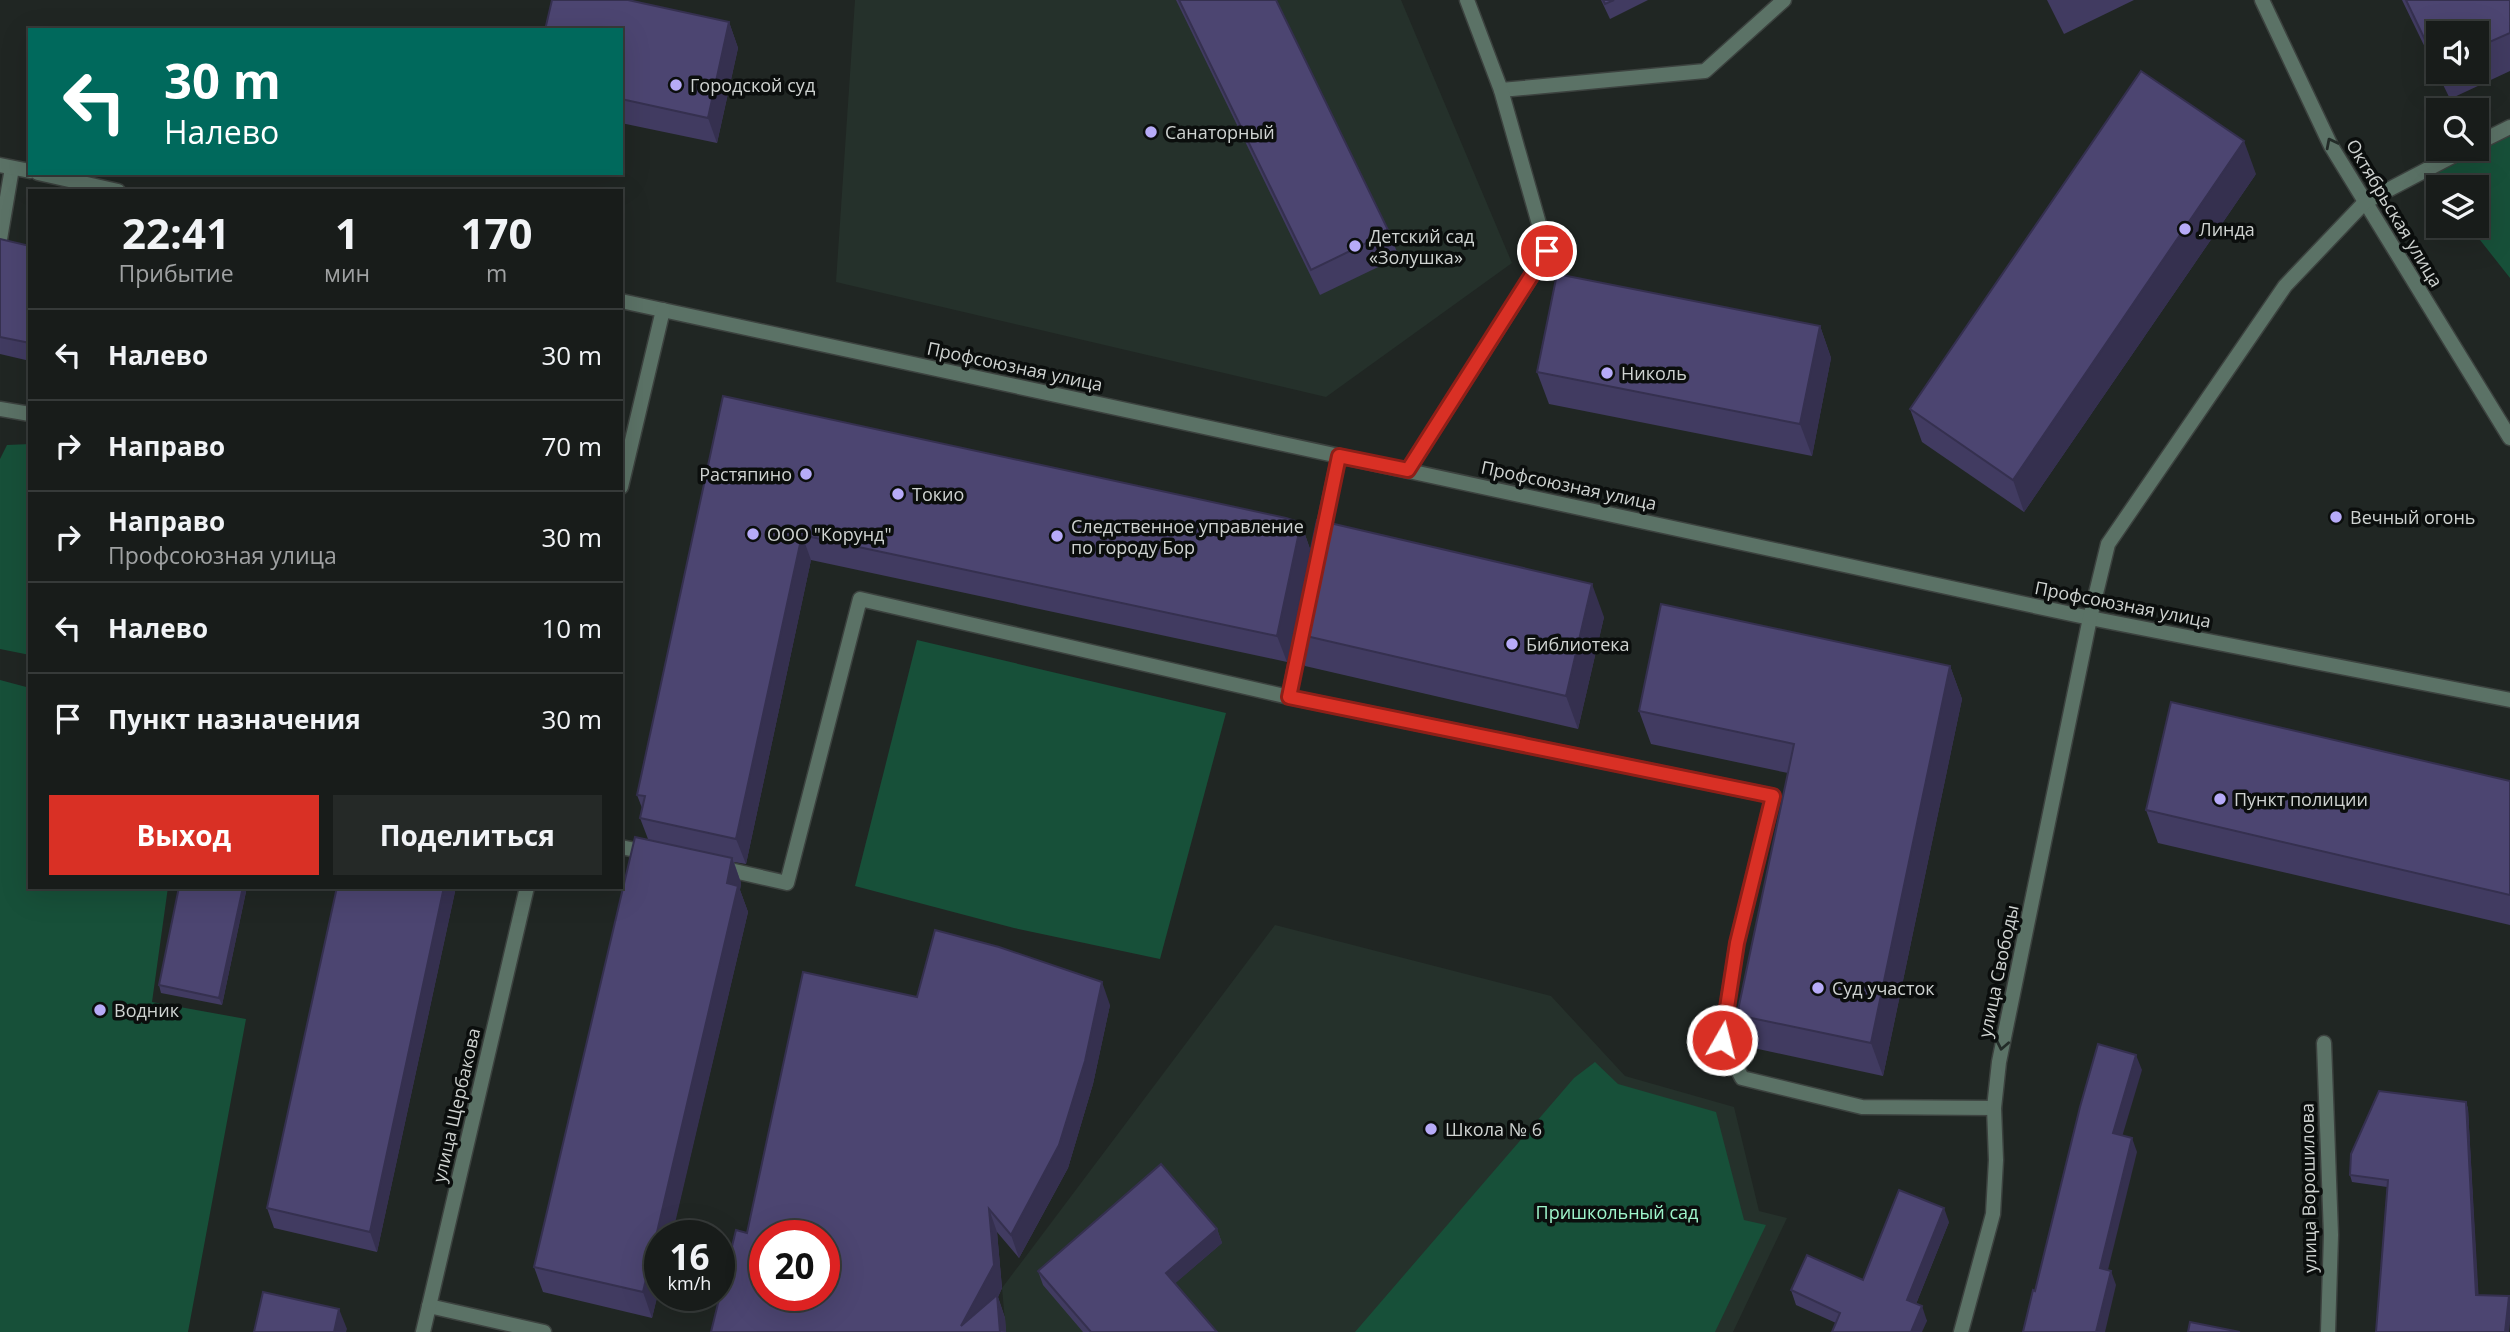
<!DOCTYPE html>
<html lang="ru">
<head>
<meta charset="utf-8">
<style>
  :root { --surface:#181c1a; --page:#252927; --text:#f1f3f6; --muted:#9fa1a2; --line:#363a39; --accent:#d93025 }
  body { margin:0; font-family:"Open Sans",sans-serif; background:var(--page); color:var(--text); height:100vh; display:flex; flex-direction:column; font-size:26px; white-space:nowrap }
  * { box-sizing:border-box; margin:0 }
  p { font-size:23px; color:var(--muted) }
  .icon { flex:none; width:38px; height:38px; fill:none; stroke:currentColor; stroke-width:2; stroke-linecap:round; stroke-linejoin:round }
  .map { position:relative; flex:1; overflow:hidden }
  .drawer { position:absolute; left:28px; top:189px; width:595px; height:700px; display:flex; flex-direction:column; background:var(--surface); border-radius:0px; box-shadow:0 7px 28px #0002,0 0 0 2px var(--line) }
  .drawer>* { flex:none }
  .hud { position:absolute; left:28px; top:28px; width:595px; height:147px; border-radius:0px; box-shadow:0 7px 28px #0002,0 0 0 2px var(--line); background:#00695c; color:#fff; overflow:hidden }
  .fabs { position:absolute; left:2426px; top:21px; display:grid; gap:14px }
  .fabs a { display:grid; place-items:center; width:63px; height:63px; border-radius:0px; background:var(--surface); box-shadow:0 7px 28px #0002,0 0 0 2px var(--line); font-size:35px }
  .speed { position:absolute; left:644px; top:1220px; display:flex; gap:14px; font-size:35px; font-weight:700; text-align:center }
  .speed>* { display:grid; place-content:center; width:91px; height:91px; border-radius:50%; background:var(--surface); box-shadow:0 7px 28px #0002,0 0 0 2px var(--line); line-height:1 }
  .speed small { font-size:18px; font-weight:400 }
  .speed .limit { border:10px solid #d22; background:#fff; color:#111 }
  .pin { position:absolute; display:grid; place-items:center; width:60px; height:60px; color:#fff; margin:-30px; border:4px solid #fff; border-radius:50%; box-shadow:0 2px 7px #0007 }
  .me { position:absolute; width:77px; margin:-38px; rotate:8deg; stroke-linejoin:round; filter:drop-shadow(0 0 5px #0008) }
  .turn { display:flex; align-items:center; gap:24px; height:147px; padding:0 21px; font-size:32px }
  .turn .icon { width:91px; height:91px; stroke-width:2.5 }
  .turn b { display:block; font-size:49px; line-height:60px }
  .eta { display:flex; justify-content:space-evenly; align-items:center; height:119px; text-align:center }
  .eta b { font-size:42px; font-weight:700; line-height:49px }
  .button { display:flex; gap:14px; margin-top:auto; padding:14px 21px }
  .button a { flex:1; height:80px; border-radius:0px; background:var(--accent); color:#fff; font-size:28px; font-weight:700; line-height:80px; text-align:center }
  .button a+a { background:var(--page); color:var(--text) }
  ul { padding:0; list-style:none }
  li { display:flex; align-items:center; gap:21px; height:91px; padding:0 21px; border-top:2px solid var(--line) }
  li div { flex:1 }
  li b { display:block; font-size:26px }
  li em { font-style:normal }
  .map>svg:first-child { display:block }
</style>
</head>
<body>
<div class="map">
<svg width="2510" height="1332" viewBox="0 0 2510 1332">
  <rect width="100%" height="100%" fill="#202623"/>
  <g fill="#25312b">
    <path d="M 855,0 L 1401,0 L 1512,263 L 1326,397 L 836,282 Z"/>
    <path d="M 1275,925 L 1551,996 L 1625,1076 L 1734,1107 L 1759,1211 L 1787,1218 L 1733,1332 L 1006,1332 L 1002,1288 Z"/>
  </g>
  <g fill="#175039">
    <path d="M 2510,129 L 2510,278 L 2469,226 L 2476,226 L 2476,187 L 2439,187 L 2424,169 Z"/>
    <path d="M 30,444 L 30,655 L 0,649 L 0,459 L 7,445 Z"/>
    <path d="M 917,640 L 1226,713 L 1160,959 L 1014,928 L 855,886 Z"/>
    <path d="M 0,680 L 30,688 L 30,887 L 168,887 L 152,1002 L 246,1019 L 188,1332 L 0,1332 Z"/>
    <path d="M 1595,1062 L 1618,1084 L 1716,1112 L 1744,1220 L 1766,1225 L 1715,1332 L 1355,1332 L 1574,1078 Z"/>
  </g>
  <g fill="none" stroke-linecap="round" stroke-linejoin="round">
    <defs>
      <g id="lane">
        <path d="M 1501,90 L 1705,71 L 1784,0"/>
        <path d="M 0,239 L 12,168"/>
        <path d="M 0,409 L 30,414"/>
        <path d="M 1408,470 L 1547,252 L 1501,90 L 1467,0"/>
        <path d="M 1321,540 L 1339,456"/>
        <path d="M 1302,632 L 1289,697 L 1773,796 L 1737,943 L 1722,1039 L 1742,1078 L 1862,1107 L 1994,1108"/>
        <path d="M 621,847 L 650,853"/>
        <path d="M 721,868 L 787,883 L 860,599 L 1289,697"/>
        <path d="M 429,1306 L 544,1332"/>
      </g>
      <g id="street">
        <path d="M 2262,0 L 2331,146 L 2510,438"/>
        <path d="M 2476,144 L 2510,127"/>
        <path d="M 0,165 L 30,171"/>
        <path d="M 38,173 L 118,191"/>
        <path d="M 621,301 L 2090,618 L 2510,700"/>
        <path d="M 621,487 L 663,310"/>
        <path d="M 2324,1043 L 2331,1235 L 2328,1332"/>
        <path d="M 423,1332 L 527,887"/>
        <path d="M 1961,1332 L 1993,1214 L 1996,1160 L 1994,1108 L 1999,1062 L 2090,618 L 2108,544 L 2285,286 L 2365,202 L 2466,149"/>
      </g>
    </defs>
    <use href="#lane" stroke="#3c423f" stroke-width="17"/>
    <use href="#street" stroke="#3c423f" stroke-width="17"/>
    <use href="#lane" stroke="#5b7266" stroke-width="14"/>
    <use href="#street" stroke="#5b7266" stroke-width="14"/>
  </g>
  <g fill="#413b61" fill-rule="evenodd">
    <path d="M 1176,0 L 1276,0 L 1389,232 L 1399,257 L 1320,295 Z"/>
    <path d="M 1601,0 L 1648,0 L 1610,19 Z"/>
    <path d="M 2047,0 L 2134,0 L 2064,34 Z"/>
    <path d="M 2402,0 L 2510,0 L 2510,71 L 2450,99 ZM 2438,33 L 2476,33 L 2476,72 L 2438,72 Z"/>
    <path d="M 729,22 L 738,48 L 717,143 L 621,123 L 621,30 Z"/>
    <path d="M 2256,174 L 2024,512 L 1922,442 L 1910,409 Z"/>
    <path d="M 0,239 L 30,246 L 30,361 L 0,354 Z"/>
    <path d="M 1820,326 L 1831,358 L 1812,456 L 1549,404 L 1537,372 Z"/>
    <path d="M 723,396 L 1301,523 L 1310,549 L 1287,662 L 811,560 L 746,864 L 734,862 L 741,883 L 740,890 L 748,912 L 652,1318 L 543,1292 L 534,1267 L 648,839 L 640,818 L 642,808 L 637,795 Z"/>
    <path d="M 1604,617 L 1578,729 L 1305,666 L 1293,633 Z"/>
    <path d="M 1950,666 L 1962,699 L 1883,1076 L 1749,1047 L 1737,1015 L 1788,773 L 1651,744 L 1639,711 Z"/>
    <path d="M 2510,781 L 2510,925 L 2158,843 L 2146,810 Z"/>
    <path d="M 179,887 L 247,887 L 222,1005 L 161,993 L 159,985 Z"/>
    <path d="M 337,887 L 456,887 L 377,1252 L 274,1228 L 267,1208 Z"/>
    <path d="M 917,997 L 1110,1005 L 1093,1084 L 1068,1168 L 1019,1258 L 997,1232 L 1002,1288 L 998,1297 L 1005,1318 L 1006,1332 L 711,1332 L 747,1233 Z"/>
    <path d="M 2466,1102 L 2468,1109 L 2478,1295 L 2509,1296 L 2510,1300 L 2510,1317 L 2509,1332 L 2376,1332 L 2387,1187 L 2352,1182 L 2350,1175 Z"/>
    <path d="M 1949,1222 L 1916,1304 L 1927,1321 L 1836,1323 L 1796,1305 L 1791,1290 L 1863,1280 Z"/>
    <path d="M 1217,1229 L 1222,1243 L 1175,1283 L 1217,1332 L 1083,1332 L 1043,1285 L 1038,1271 Z"/>
  </g>
  <g fill="#35304f">
    <path d="M 729,22 L 738,48 L 717,143 L 708,118 Z"/>
    <path d="M 2244,141 L 2256,174 L 2024,512 L 2013,480 Z"/>
    <path d="M 1820,326 L 1831,358 L 1812,456 L 1800,424 Z"/>
    <path d="M 1301,523 L 1310,549 L 1287,662 L 1277,636 Z"/>
    <path d="M 802,535 L 811,560 L 746,864 L 736,839 Z"/>
    <path d="M 1592,584 L 1604,617 L 1578,729 L 1566,696 Z"/>
    <path d="M 1950,666 L 1962,699 L 1883,1076 L 1871,1043 Z"/>
    <path d="M 732,858 L 741,883 L 740,890 L 748,912 L 672,1236 L 660,1236 L 660,1286 L 652,1318 L 643,1292 Z"/>
    <path d="M 243,887 L 247,887 L 222,1005 L 219,998 Z"/>
    <path d="M 444,887 L 456,887 L 377,1252 L 370,1232 Z"/>
    <path d="M 1102,982 L 1110,1005 L 1093,1084 L 1068,1168 L 1019,1258 L 1011,1235 Z"/>
    <path d="M 2136,1055 L 2142,1070 L 2119,1147 L 2113,1133 Z"/>
    <path d="M 2466,1102 L 2468,1109 L 2479,1302 L 2476,1295 Z"/>
    <path d="M 2132,1138 L 2137,1152 L 2105,1282 L 2100,1268 Z"/>
    <path d="M 1944,1208 L 1949,1222 L 1912,1314 L 1907,1300 Z"/>
    <path d="M 989,1209 L 997,1232 L 1002,1288 L 998,1297 L 1005,1318 L 1006,1332 L 961,1326 Z"/>
    <path d="M 1217,1229 L 1222,1243 L 1171,1287 L 1166,1273 Z"/>
    <path d="M 2111,1271 L 2116,1285 L 2105,1332 L 2096,1332 Z"/>
    <path d="M 2509,1296 L 2510,1300 L 2510,1317 L 2509,1332 L 2505,1332 Z"/>
    <path d="M 1922,1306 L 1927,1321 L 1922,1332 L 1911,1332 Z"/>
    <path d="M 339,1309 L 347,1329 L 346,1332 L 334,1332 Z"/>
  </g>
  <g fill="#4c4571" stroke="#35304f" stroke-width="2" fill-rule="evenodd">
    <path d="M 552,0 L 628,0 L 729,22 L 708,118 L 621,99 L 621,30 L 545,30 Z"/>
    <path d="M 1179,0 L 1276,0 L 1389,232 L 1311,270 Z"/>
    <path d="M 1603,0 L 1614,0 L 1605,4 Z"/>
    <path d="M 2406,0 L 2510,0 L 2510,33 L 2476,48 L 2476,33 L 2438,33 L 2438,67 Z"/>
    <path d="M 2141,71 L 2244,141 L 2013,480 L 1910,409 Z"/>
    <path d="M 0,239 L 30,246 L 30,343 L 0,337 Z"/>
    <path d="M 1557,274 L 1820,326 L 1800,424 L 1537,372 Z"/>
    <path d="M 723,396 L 1286,518 L 1301,523 L 1277,636 L 802,535 L 736,839 L 640,818 L 645,796 L 637,795 Z"/>
    <path d="M 1317,520 L 1592,584 L 1566,696 L 1293,633 Z"/>
    <path d="M 1661,604 L 1950,666 L 1871,1043 L 1737,1015 L 1794,744 L 1639,711 Z"/>
    <path d="M 2171,702 L 2510,781 L 2510,895 L 2146,810 Z"/>
    <path d="M 635,837 L 732,858 L 727,883 L 738,886 L 643,1292 L 534,1267 Z"/>
    <path d="M 179,887 L 243,887 L 219,998 L 159,985 Z"/>
    <path d="M 337,887 L 444,887 L 370,1232 L 267,1208 Z"/>
    <path d="M 935,930 L 999,947 L 1102,982 L 1085,1061 L 1059,1145 L 1011,1235 L 989,1209 L 994,1265 L 961,1326 L 997,1295 L 1000,1332 L 711,1332 L 736,1230 L 747,1233 L 803,972 L 917,997 ZM 765,1236 L 824,1236 L 824,1295 L 765,1295 Z"/>
    <path d="M 2098,1044 L 2136,1055 L 2113,1133 L 2132,1138 L 2100,1268 L 2111,1271 L 2096,1332 L 2023,1332 L 2033,1290 L 2035,1291 L 2080,1107 Z"/>
    <path d="M 2379,1091 L 2466,1102 L 2476,1295 L 2509,1296 L 2505,1332 L 2376,1332 L 2388,1180 L 2350,1175 L 2351,1154 Z"/>
    <path d="M 1161,1164 L 1217,1229 L 1166,1273 L 1217,1332 L 1091,1332 L 1038,1271 Z"/>
    <path d="M 1899,1190 L 1944,1208 L 1907,1300 L 1922,1306 L 1911,1332 L 1832,1332 L 1840,1313 L 1791,1290 L 1807,1255 L 1863,1280 Z"/>
    <path d="M 263,1292 L 339,1309 L 334,1332 L 254,1332 Z"/>
    <path d="M 2190,1322 L 2240,1332 L 2188,1332 Z"/>
  </g>
  <defs><path id="oneway-chevron" d="M-2-3.5L2.5 0L-2 3.5" fill="none" stroke-width="1.6" stroke-linecap="round" stroke-linejoin="round" transform="scale(1.75)"/></defs>
  <g stroke="#232c28">
    <use href="#oneway-chevron" transform="translate(2331 143) rotate(-117)"/>
    <use href="#oneway-chevron" transform="translate(2002 1045) rotate(101)"/>
  </g>
  <g fill="none" stroke-linecap="round" stroke-linejoin="round">
    <defs>
      <path id="route" d="M 1547,251 L 1408,470 L 1339,456 L 1289,697 L 1773,796 L 1737,943 L 1722,1040"/>
    </defs>
    <use href="#route" stroke="#8d1f18" stroke-width="18"/>
    <use href="#route" stroke="#d93025" stroke-width="12"/>
  </g>
  <g fill="#b7abf8" stroke="#0b0e0d" stroke-width="2.5">
    <circle cx="676" cy="85" r="7"/>
    <circle cx="1151" cy="132" r="7"/>
    <circle cx="2185" cy="229" r="7"/>
    <circle cx="1355" cy="246" r="7"/>
    <circle cx="1607" cy="373" r="7"/>
    <circle cx="806" cy="474" r="7"/>
    <circle cx="898" cy="494" r="7"/>
    <circle cx="2336" cy="517" r="7"/>
    <circle cx="753" cy="534" r="7"/>
    <circle cx="1057" cy="536" r="7"/>
    <circle cx="1512" cy="644" r="7"/>
    <circle cx="2220" cy="799" r="7"/>
    <circle cx="1818" cy="988" r="7"/>
    <circle cx="100" cy="1010" r="7"/>
    <circle cx="1431" cy="1129" r="7"/>
  </g>
  <g text-anchor="middle" dominant-baseline="central" stroke-width="7" stroke-linejoin="round" paint-order="stroke">
    <g font-size="18" fill="#cfd3d1" stroke="#0b0e0d" text-anchor="start">
      <text x="690" y="85">Городской суд</text>
      <text x="1165" y="132">Санаторный</text>
      <text x="2199" y="229">Линда</text>
      <text x="1369" y="236">Детский сад<tspan x="1369" dy="21">«Золушка»</tspan></text>
      <text x="1621" y="373">Николь</text>
      <text x="792" y="474" text-anchor="end">Растяпино</text>
      <text x="912" y="494">Токио</text>
      <text x="2350" y="517">Вечный огонь</text>
      <text x="1071" y="526">Следственное управление<tspan x="1071" dy="21">по городу Бор</tspan></text>
      <text x="767" y="534">ООО "Корунд"</text>
      <text x="1526" y="644">Библиотека</text>
      <text x="2234" y="799">Пункт полиции</text>
      <text x="1832" y="988">Суд участок</text>
      <text x="114" y="1010">Водник</text>
      <text x="1445" y="1129">Школа № 6</text>
    </g>
    <g font-size="18" fill="#cfd3d1" stroke="#0b0e0d">
      <text transform="translate(2395 213) rotate(59)">Октябрьская улица</text>
      <text transform="translate(1015 366) rotate(12)">Профсоюзная улица</text>
      <text transform="translate(1569 485) rotate(12)">Профсоюзная улица</text>
      <text transform="translate(2123 604) rotate(11)">Профсоюзная улица</text>
      <text transform="translate(1998 971) rotate(-78)">улица Свободы</text>
      <text transform="translate(456 1105) rotate(-77)">улица Щербакова</text>
      <text transform="translate(2308 1188) rotate(-91)">улица Ворошилова</text>
    </g>
    <g font-size="18" fill="#9ff6cc" stroke="#0b0e0d">
      <text x="1617" y="1212">Пришкольный сад</text>
    </g>
  </g>
</svg>
<div class="fabs">
<a><svg class="icon" aria-label="sound" viewBox="0 0 24 24"><path d="M4 9h4l5-4v14l-5-4H4zM17 9q2 3 0 6"/></svg></a>
<a><svg class="icon" aria-label="search" viewBox="0 0 24 24"><circle cx="10" cy="10" r="6"/><path d="M15 15l6 6"/></svg></a>
<a><svg class="icon" aria-label="layers" viewBox="0 0 24 24"><path d="M12 4l9 5-9 5-9-5zM3 14l9 5 9-5"/></svg></a>
</div>
<div class="speed"><div>16<small>km/h</small></div><div class="limit">20</div></div>
<div class="pin" style="left:1547px;top:251px;background:#d93025"><svg class="icon" aria-label="arrive" viewBox="0 0 24 24"><path d="M6 21V4h12l-3 4 3 4H6"/></svg></div>
<svg class="me" style="left:1722px;top:1040px" viewBox="-20 -20 40 40"><circle r="17" fill="#d93025" stroke="#fff" stroke-width="3"/><path d="M0-11L8 9 0 5-8 9z" fill="#fff"/></svg>
<div class="hud">
<div class="turn"><svg class="icon" aria-label="left" viewBox="0 0 24 24"><path d="M17 20v-9H6M10 6l-5 5 5 5"/></svg><div><b>30 m</b>Налево</div></div>
</div>
<section class="drawer">
<div class="eta">
<div><b>22:41</b><p>Прибытие</p></div>
<div><b>1</b><p>мин</p></div>
<div><b>170</b><p>m</p></div>
</div>
<ul>
<li><svg class="icon" aria-label="left" viewBox="0 0 24 24"><path d="M17 20v-9H6M10 6l-5 5 5 5"/></svg><div><b>Налево</b></div><em>30 m</em></li>
<li><svg class="icon" aria-label="right" viewBox="0 0 24 24"><path d="M7 20v-9h11M14 6l5 5-5 5"/></svg><div><b>Направо</b></div><em>70 m</em></li>
<li><svg class="icon" aria-label="right" viewBox="0 0 24 24"><path d="M7 20v-9h11M14 6l5 5-5 5"/></svg><div><b>Направо</b><p>Профсоюзная улица</p></div><em>30 m</em></li>
<li><svg class="icon" aria-label="left" viewBox="0 0 24 24"><path d="M17 20v-9H6M10 6l-5 5 5 5"/></svg><div><b>Налево</b></div><em>10 m</em></li>
<li><svg class="icon" aria-label="arrive" viewBox="0 0 24 24"><path d="M6 21V4h12l-3 4 3 4H6"/></svg><div><b>Пункт назначения</b></div><em>30 m</em></li>
</ul>
<div class="button"><a>Выход</a><a>Поделиться</a></div>
</section>
</div>
</body>
</html>
